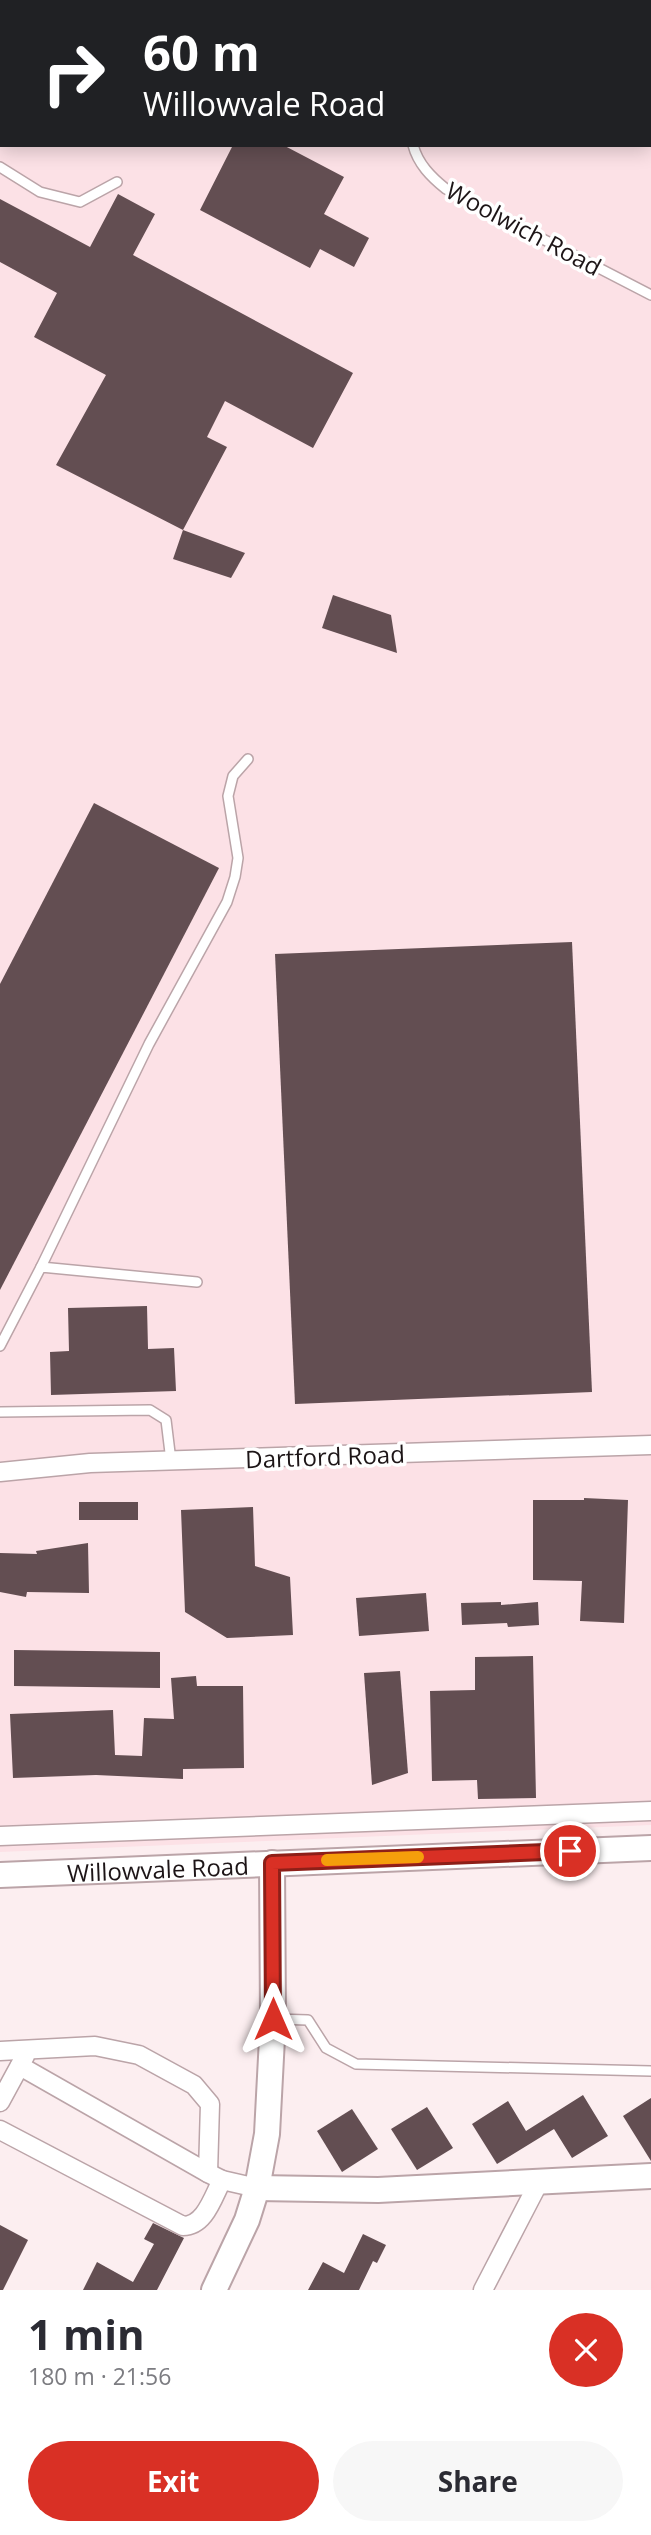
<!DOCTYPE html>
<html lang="en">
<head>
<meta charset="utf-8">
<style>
  :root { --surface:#fff; --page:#f7f7f7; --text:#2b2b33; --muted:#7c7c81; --accent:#d93025 }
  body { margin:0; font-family:"Open Sans",sans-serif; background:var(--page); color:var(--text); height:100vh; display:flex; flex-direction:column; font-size:26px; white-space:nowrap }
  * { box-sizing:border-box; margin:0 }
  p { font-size:23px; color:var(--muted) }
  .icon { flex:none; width:38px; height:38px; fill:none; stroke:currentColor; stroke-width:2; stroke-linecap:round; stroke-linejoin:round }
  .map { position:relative; height:2290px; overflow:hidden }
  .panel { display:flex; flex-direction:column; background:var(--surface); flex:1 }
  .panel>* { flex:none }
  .guide { position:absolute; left:0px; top:0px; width:651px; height:147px; box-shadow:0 4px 18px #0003; background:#202124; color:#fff; overflow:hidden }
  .pin { position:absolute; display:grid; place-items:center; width:60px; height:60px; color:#fff; margin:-30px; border:4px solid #fff; border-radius:50%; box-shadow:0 2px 7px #0007 }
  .me { position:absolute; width:77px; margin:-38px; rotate:0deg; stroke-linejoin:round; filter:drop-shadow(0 0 5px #0008) }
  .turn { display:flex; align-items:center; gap:24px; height:147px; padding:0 28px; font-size:32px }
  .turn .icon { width:91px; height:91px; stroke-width:2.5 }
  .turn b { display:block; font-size:49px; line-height:60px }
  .round { display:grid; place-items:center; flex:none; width:74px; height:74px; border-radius:37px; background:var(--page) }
  .summary { display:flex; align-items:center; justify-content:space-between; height:119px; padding:0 28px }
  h1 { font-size:42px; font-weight:700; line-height:52px }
  .button { display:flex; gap:14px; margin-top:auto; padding:14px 28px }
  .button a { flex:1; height:80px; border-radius:42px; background:var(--accent); color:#fff; font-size:28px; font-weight:700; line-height:80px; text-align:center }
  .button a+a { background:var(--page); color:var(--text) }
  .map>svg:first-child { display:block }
</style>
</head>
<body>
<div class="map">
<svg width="651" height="2290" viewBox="0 0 651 2290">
  <rect width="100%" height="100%" fill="#fceef0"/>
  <path fill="#fce1e6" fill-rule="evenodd" d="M 0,0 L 651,0 L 651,1825 L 0,1852 ZM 2,2 L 649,2 L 649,145 L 2,145 Z"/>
  <g fill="#634e52">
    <path d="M 233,145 L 283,145 L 344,177 L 324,214 L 369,238 L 354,267 L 320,249 L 310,268 L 200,210 Z"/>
    <path d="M 118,194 L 155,214 L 133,255 L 353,373 L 313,448 L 225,401 L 207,437 L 227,447 L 183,530 L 56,465 L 106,375 L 34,337 L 57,293 L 0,262 L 0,199 L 90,247 Z"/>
    <path d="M 183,530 L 245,553 L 231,578 L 173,559 Z"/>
    <path d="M 333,595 L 391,615 L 397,653 L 322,628 Z"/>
    <path d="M 94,803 L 219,868 L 0,1290 L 0,984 Z"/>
    <path d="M 572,942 L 592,1392 L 295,1404 L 275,954 Z"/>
    <path d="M 147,1306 L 148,1349 L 174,1348 L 176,1391 L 51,1395 L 50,1352 L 69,1351 L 68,1308 Z"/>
    <path d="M 584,1498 L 628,1500 L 624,1623 L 580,1621 L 582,1581 L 533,1580 L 533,1500 L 584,1500 Z"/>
    <rect x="79" y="1502" width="59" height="18"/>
    <path d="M 253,1507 L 255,1566 L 290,1577 L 293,1635 L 227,1638 L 185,1612 L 181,1510 Z"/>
    <path d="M 88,1543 L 89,1593 L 27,1592 L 26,1597 L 0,1592 L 0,1553 L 37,1554 L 36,1551 Z"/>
    <path d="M 426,1593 L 429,1631 L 359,1636 L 356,1598 Z"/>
    <path d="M 501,1602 L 501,1605 L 538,1602 L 539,1625 L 508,1627 L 507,1623 L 462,1625 L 461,1603 Z"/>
    <path d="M 14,1650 L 160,1652 L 160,1688 L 14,1686 Z"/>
    <path d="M 533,1656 L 536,1798 L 478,1799 L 477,1780 L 432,1781 L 430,1691 L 475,1690 L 475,1657 Z"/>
    <path d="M 400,1671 L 408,1773 L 372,1785 L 364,1673 Z"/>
    <path d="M 196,1676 L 197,1686 L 243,1686 L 244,1768 L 183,1769 L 183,1779 L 96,1775 L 13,1778 L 10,1714 L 113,1710 L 115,1755 L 142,1756 L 144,1718 L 174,1719 L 171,1678 Z"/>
    <path d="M 583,2095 L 608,2136 L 572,2158 L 554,2129 L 497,2164 L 472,2124 L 508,2101 L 526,2131 Z"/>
    <path d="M 651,2098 L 651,2161 L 623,2116 Z"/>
    <path d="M 427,2107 L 453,2148 L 417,2170 L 391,2129 Z"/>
    <path d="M 352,2109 L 378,2149 L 342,2172 L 317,2131 Z"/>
    <path d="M 153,2223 L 184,2238 L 157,2290 L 83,2290 L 97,2262 L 133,2282 L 154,2244 L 144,2239 Z"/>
    <path d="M 0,2225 L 28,2240 L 3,2290 L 0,2290 Z"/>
    <path d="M 363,2234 L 386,2245 L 377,2263 L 373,2261 L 359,2290 L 308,2290 L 323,2262 L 344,2273 Z"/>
  </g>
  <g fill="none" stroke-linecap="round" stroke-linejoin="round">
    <defs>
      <g id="lane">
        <path d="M 476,2 L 477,0"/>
        <path d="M 413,145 C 418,164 431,177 446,189 L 651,295"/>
        <path d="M 0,167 L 40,192 L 80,202 L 117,182"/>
        <path d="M 41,1267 L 149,1044 L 227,902 L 235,877 L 238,858 L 228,796 L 233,776 L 248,759"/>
        <path d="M 0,1346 L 41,1267 L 197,1282"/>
        <path d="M 0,1412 L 150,1410 L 166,1420 L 171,1461"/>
        <path d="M 275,2019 L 308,2020 L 326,2048 L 356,2064 L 651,2071"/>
      </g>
      <g id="street">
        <path d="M 0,1472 L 90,1463 L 651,1445"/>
        <path d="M 0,1836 L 651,1811"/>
        <path d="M 0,2051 L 95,2046 L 139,2055 L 194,2085 L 210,2104 L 208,2173"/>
        <path d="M 20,2066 L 208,2173 L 222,2180 L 257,2188"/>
        <path d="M 0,2102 L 25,2056"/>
        <path d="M 0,2130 L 183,2226 C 205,2226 213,2197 222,2180"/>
        <path d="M 483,2290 L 539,2182"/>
      </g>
      <g id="secondary">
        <path id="s1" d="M 0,1875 L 651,1848"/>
        <path d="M 257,2188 L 378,2190 L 651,2176"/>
        <path d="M 214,2290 L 247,2220 L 257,2188 L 267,2134 L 273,2019 L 272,1863"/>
      </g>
    </defs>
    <use href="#lane" stroke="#bba4a8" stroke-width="12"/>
    <use href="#street" stroke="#bba4a8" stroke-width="21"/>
    <use href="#secondary" stroke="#bba4a8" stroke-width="28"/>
    <use href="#lane" stroke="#fff" stroke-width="9"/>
    <use href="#street" stroke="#fff" stroke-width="18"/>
    <use href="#secondary" stroke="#fff" stroke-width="24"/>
  </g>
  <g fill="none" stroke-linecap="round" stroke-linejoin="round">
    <defs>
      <path id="route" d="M 273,2019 L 272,1863 L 570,1851"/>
    </defs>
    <use href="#route" stroke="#8d1f18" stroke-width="18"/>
    <use href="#route" stroke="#d93025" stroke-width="12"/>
    <path stroke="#f59e0b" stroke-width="12" d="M 327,1860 L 418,1857"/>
  </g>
  <g text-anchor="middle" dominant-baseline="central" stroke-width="7" stroke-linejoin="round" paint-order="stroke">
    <g font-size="24" fill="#1d1517" stroke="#fff">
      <text transform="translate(524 228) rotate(28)">Woolwich Road</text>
      <text transform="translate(325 1456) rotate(-2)">Dartford Road</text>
      <text stroke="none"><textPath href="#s1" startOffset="158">Willowvale Road</textPath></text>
    </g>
  </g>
</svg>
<div class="pin" style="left:570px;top:1851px;background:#d93025"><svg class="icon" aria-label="arrive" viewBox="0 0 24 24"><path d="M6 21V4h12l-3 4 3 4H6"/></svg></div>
<svg class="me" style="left:273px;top:2019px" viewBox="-20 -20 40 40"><path d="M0-17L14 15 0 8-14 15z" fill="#d93025" stroke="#fff" stroke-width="4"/></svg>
<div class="guide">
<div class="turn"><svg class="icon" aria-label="right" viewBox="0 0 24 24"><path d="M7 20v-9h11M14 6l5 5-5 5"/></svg><div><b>60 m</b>Willowvale Road</div></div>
</div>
</div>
<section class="panel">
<div class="summary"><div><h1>1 min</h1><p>180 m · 21:56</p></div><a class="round" style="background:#d93025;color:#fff"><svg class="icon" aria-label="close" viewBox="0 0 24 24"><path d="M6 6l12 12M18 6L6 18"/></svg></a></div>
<div class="button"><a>Exit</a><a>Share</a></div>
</section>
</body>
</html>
